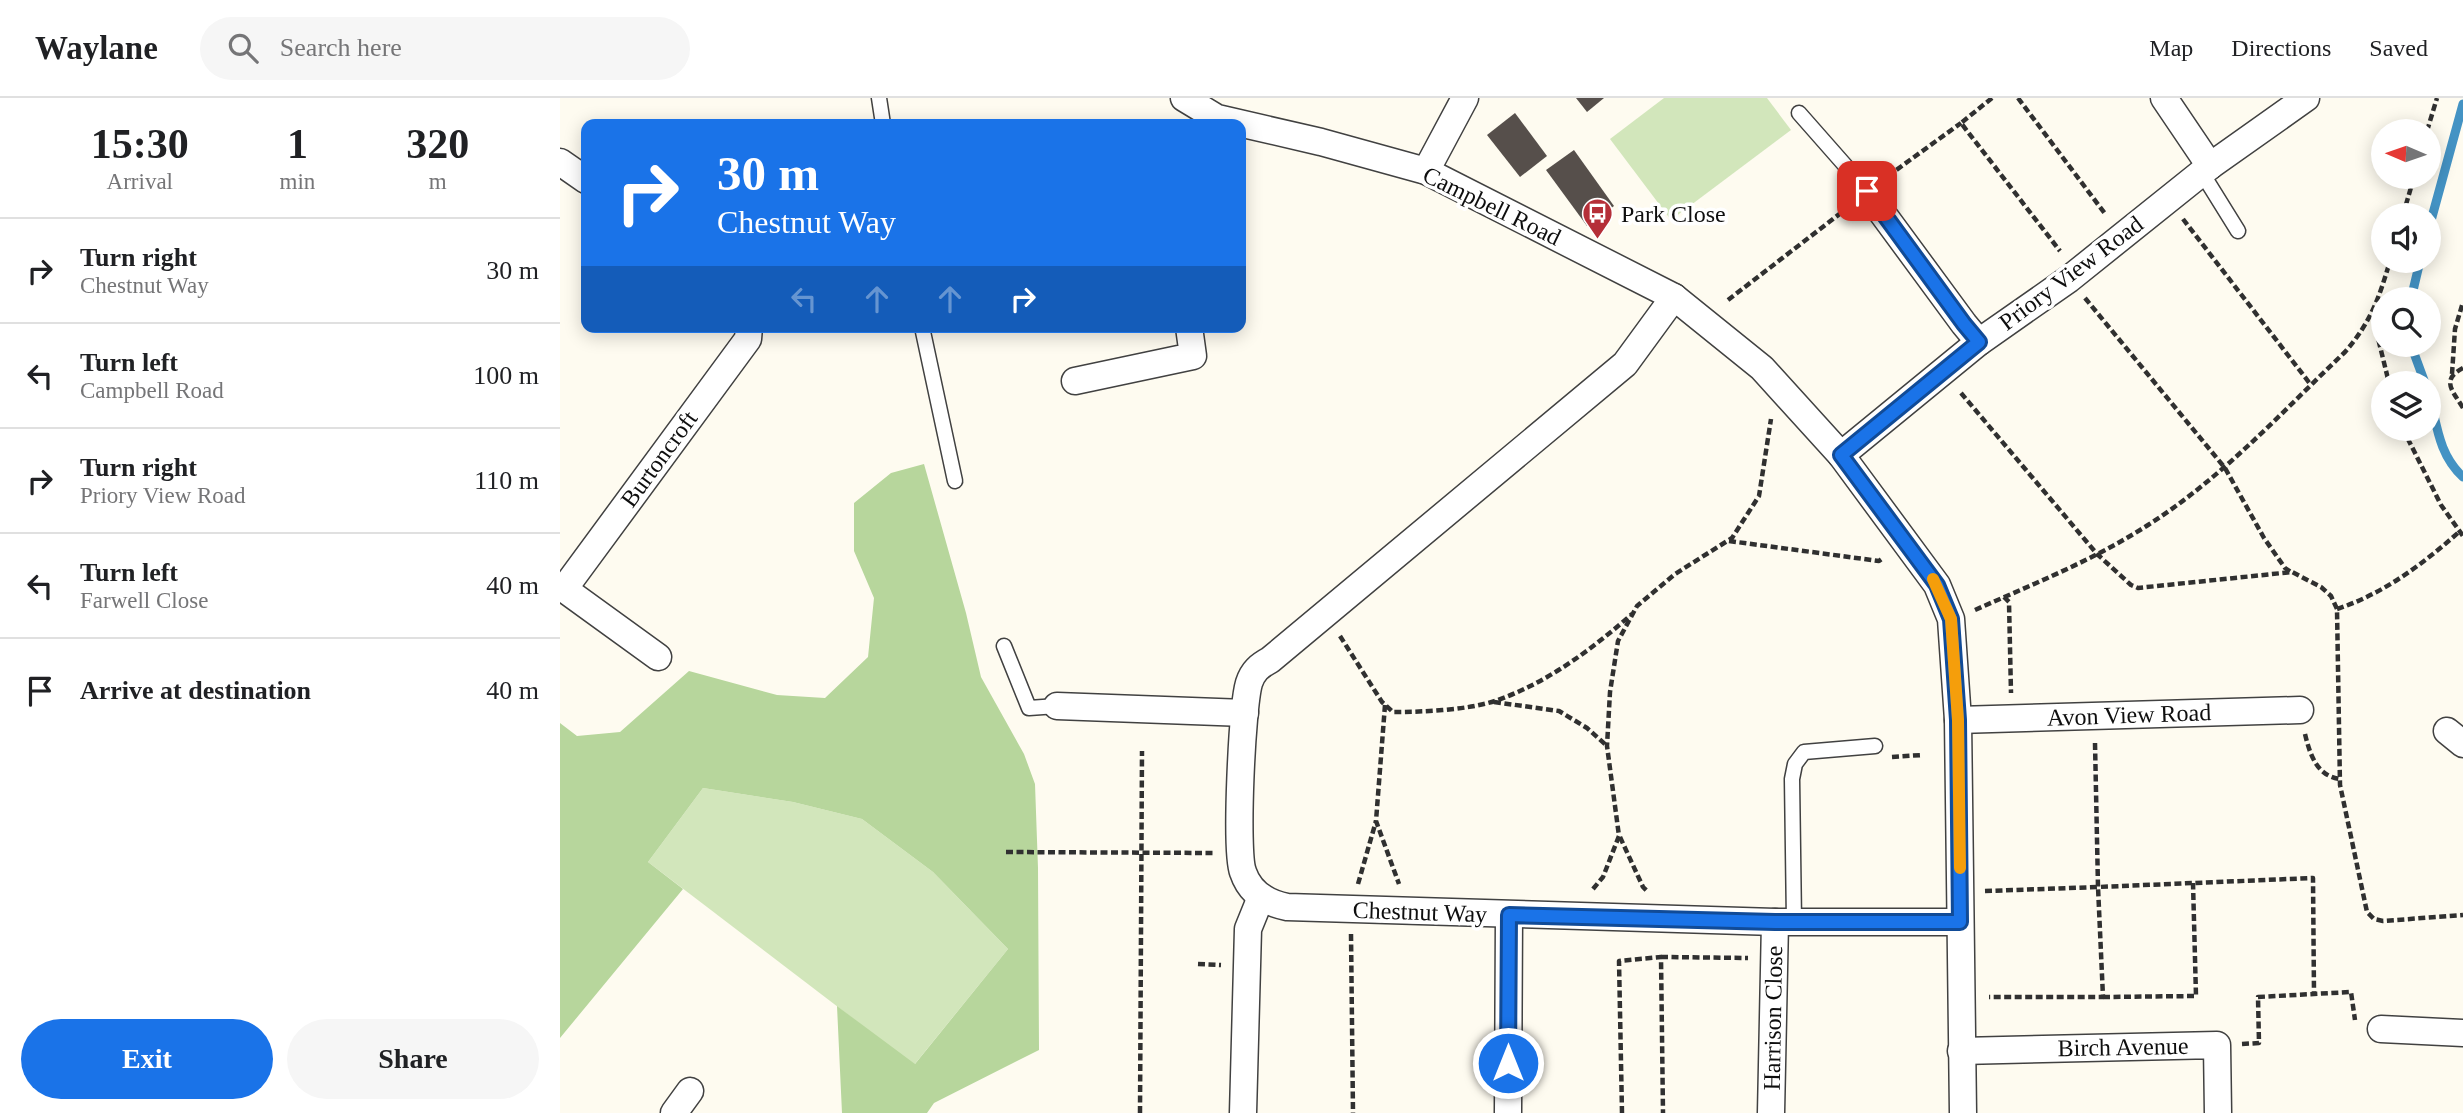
<!DOCTYPE html>
<html lang="en">
<head>
<meta charset="utf-8">
<style>
  :root { --surface:#fff; --page:#f6f6f6; --text:#202124; --muted:#757577; --line:#e0e0e0; --accent:#1a73e8 }
  body { margin:0; font-family:"Times New Roman",serif; background:var(--page); color:var(--text); height:100vh; display:flex; flex-direction:column; font-size:26px; white-space:nowrap }
  * { box-sizing:border-box; margin:0 }
  p { font-size:23px; color:var(--muted) }
  .icon { flex:none; width:38px; height:38px; fill:none; stroke:currentColor; stroke-width:2; stroke-linecap:round; stroke-linejoin:round }
  .map { position:relative; flex:1; overflow:hidden }
  .details { display:flex; flex-direction:column; background:var(--surface); width:560px }
  .details>* { flex:none }
  .top-card { position:absolute; left:21px; top:21px; width:665px; height:214px; border-radius:14px; box-shadow:0 4px 18px #0003; background:#1a73e8; color:#fff; overflow:hidden }
  .needle { width:46px; rotate:272deg }
  .buttons { position:absolute; left:1811px; top:21px; display:grid; gap:14px }
  .buttons a { display:grid; place-items:center; width:70px; height:70px; border-radius:50%; background:var(--surface); box-shadow:0 4px 18px #0003; font-size:35px }
  .pin { position:absolute; display:grid; place-items:center; width:60px; height:60px; color:#fff; margin:-30px; border-radius:14px; box-shadow:0 4px 10px #0006 }
  .me { position:absolute; width:77px; margin:-38px; rotate:0deg; stroke-linejoin:round; filter:drop-shadow(0 0 5px #0008) }
  .turn { display:flex; align-items:center; gap:24px; height:147px; padding:0 21px; font-size:32px }
  .turn .icon { width:91px; height:91px; stroke-width:2.5 }
  .turn b { display:block; font-size:49px; line-height:60px }
  .lanes { display:flex; align-items:center; height:66px; padding:0 21px; background:#0003; justify-content:center; gap:35px; direction:ltr }
  .lanes .off { opacity:.35 }
  .eta { display:flex; justify-content:space-evenly; align-items:center; height:119px; text-align:center }
  .eta b { font-size:42px; font-weight:700; line-height:49px }
  .primary-button { display:flex; gap:14px; margin-top:auto; padding:14px 21px }
  .primary-button a { flex:1; height:80px; border-radius:42px; background:var(--accent); color:#fff; font-size:28px; font-weight:700; line-height:80px; text-align:center }
  .primary-button a+a { background:var(--page); color:var(--text) }
  ul { padding:0; list-style:none }
  li { display:flex; align-items:center; gap:21px; height:105px; padding:0 21px; border-top:2px solid var(--line) }
  li div { flex:1 }
  li b { display:block; font-size:26px }
  li em { font-style:normal }
  header { display:flex; align-items:center; gap:42px; box-sizing:border-box; height:98px; padding:0 35px; background:var(--surface); border-bottom:2px solid var(--line) }
  header strong { font-size:33px }
  nav { display:flex; gap:38px; margin-inline-start:auto; font-size:24px }
  .search { width:490px; height:63px; background:var(--page); display:flex; align-items:center; gap:18px; box-sizing:border-box; padding:0 24px; border-radius:38px; color:var(--muted); font-size:26px }
  main { display:flex; flex:1; min-height:0 }
  .map>svg:first-child { display:block }
</style>
</head>
<body>
<header>
<strong>Waylane</strong>
<div class="search"><svg class="icon" aria-label="search" viewBox="0 0 24 24"><circle cx="10" cy="10" r="6"/><path d="M15 15l6 6"/></svg>Search here</div>
<nav><a>Map</a><a>Directions</a><a>Saved</a></nav>
</header>
<main>
<section class="details">
<div class="eta">
<div><b>15:30</b><p>Arrival</p></div>
<div><b>1</b><p>min</p></div>
<div><b>320</b><p>m</p></div>
</div>
<ul>
<li><svg class="icon" aria-label="right" viewBox="0 0 24 24"><path d="M7 20v-9h11M14 6l5 5-5 5"/></svg><div><b>Turn right</b><p>Chestnut Way</p></div><em>30 m</em></li>
<li><svg class="icon" aria-label="left" viewBox="0 0 24 24"><path d="M17 20v-9H6M10 6l-5 5 5 5"/></svg><div><b>Turn left</b><p>Campbell Road</p></div><em>100 m</em></li>
<li><svg class="icon" aria-label="right" viewBox="0 0 24 24"><path d="M7 20v-9h11M14 6l5 5-5 5"/></svg><div><b>Turn right</b><p>Priory View Road</p></div><em>110 m</em></li>
<li><svg class="icon" aria-label="left" viewBox="0 0 24 24"><path d="M17 20v-9H6M10 6l-5 5 5 5"/></svg><div><b>Turn left</b><p>Farwell Close</p></div><em>40 m</em></li>
<li><svg class="icon" aria-label="arrive" viewBox="0 0 24 24"><path d="M6 21V4h12l-3 4 3 4H6"/></svg><div><b>Arrive at destination</b></div><em>40 m</em></li>
</ul>
<div class="primary-button"><a>Exit</a><a>Share</a></div>
</section>
<div class="map">
<svg width="1903" height="1015" viewBox="0 0 1903 1015">
  <rect width="100%" height="100%" fill="#fefbf0"/>
  <g fill="#d2e6bb">
    <path d="M 1104,0 L 1207,0 L 1231,32 L 1111,122 L 1050,41 Z"/>
    <path d="M 143,690 L 233,704 L 302,721 L 373,774 L 448,851 L 354,967 L 88,764 Z"/>
  </g>
  <path fill="#b7d69c" d="M 364,366 L 406,515 L 421,579 L 464,656 L 475,686 L 478,770 L 479,952 L 374,1005 L 367,1015 L 282,1015 L 277,908 L 355,966 L 448,851 L 373,774 L 302,721 L 233,704 L 143,690 L 88,764 L 123,791 L 0,940 L 0,625 L 17,638 L 60,634 L 129,573 L 217,597 L 265,600 L 308,559 L 314,500 L 294,453 L 294,405 L 331,375 Z"/>
  <g fill="none" stroke-linecap="round" stroke-linejoin="round">
    <g stroke="#4493c4" stroke-width="9">
      <path d="M 1869,130 L 1903,6"/>
      <path d="M 1851,201 L 1860,163"/>
      <path d="M 1851,247 L 1865,285"/>
      <path d="M 1869,296 C 1877,326 1878,356 1903,379"/>
    </g>
  </g>
  <g fill="#564f4b">
    <path d="M 1016,0 L 1044,0 L 1027,14 Z"/>
    <path d="M 955,15 L 987,58 L 960,79 L 927,37 Z"/>
    <path d="M 1014,52 L 1054,108 L 1027,128 L 986,72 Z"/>
  </g>
  <g fill="none" stroke-linecap="round" stroke-linejoin="round">
    <defs>
      <g id="service">
        <path d="M 319,0 L 323,26"/>
        <path d="M 1239,15 L 1298,82"/>
        <path d="M 1642,75 L 1678,133"/>
        <path d="M 362,229 L 395,383"/>
        <path d="M 444,548 L 469,610 L 497,608"/>
        <path d="M 1234,824 L 1232,681 L 1235,666 L 1244,654 L 1315,648"/>
      </g>
      <g id="minor">
        <path d="M 624,0 L 657,20 L 761,44 L 866,73 L 1114,199 L 1202,270 L 1281,357 L 1377,487 L 1391,521 L 1398,622 L 1403,1015"/>
        <path d="M 1604,0 L 1650,68"/>
        <path d="M 0,64 L 26,82"/>
        <path d="M 866,73 L 905,0"/>
        <path d="M 1298,82 L 1404,226 L 1419,244"/>
        <path d="M 1114,199 L 1065,266 L 710,562 C 699,568 693,573 689,585 C 682,609 675,753 683,774 C 690,795 707,805 727,809 L 1215,824 L 1400,824"/>
        <path d="M 515,283 L 633,258 L 629,229"/>
        <path d="M 1281,357 L 1419,244 L 1509,181 L 1650,68 L 1746,0"/>
        <path d="M 0,488 L 98,559"/>
        <path d="M 4,491 L 188,241 L 189,229"/>
        <path d="M 497,608 L 685,615"/>
        <path d="M 1398,622 L 1740,612"/>
        <path d="M 1887,633 L 1903,646"/>
        <path d="M 1821,931 L 1903,935"/>
        <path d="M 1401,953 L 1657,947 L 1658,1015"/>
        <path d="M 114,1015 L 130,993"/>
        <path d="M 683,1015 L 688,831 L 701,799"/>
        <path d="M 948,1015 L 949,817"/>
        <path d="M 1211,1015 L 1215,824"/>
      </g>
    </defs>
    <use href="#service" stroke="#414141" stroke-width="17"/>
    <use href="#minor" stroke="#414141" stroke-width="29"/>
    <g stroke="#303030" stroke-width="4.5" stroke-dasharray="7 3.5" stroke-linecap="butt">
      <path d="M 1432,0 L 1401,25 L 1500,153"/>
      <path d="M 1458,0 L 1546,117"/>
      <path d="M 1867,33 L 1877,0"/>
      <path d="M 1328,78 L 1401,25"/>
      <path d="M 1843,117 L 1854,79"/>
      <path d="M 1623,121 L 1751,287"/>
      <path d="M 1525,200 L 1665,370 L 1704,440 L 1725,470 L 1731,474"/>
      <path d="M 1168,202 L 1286,111"/>
      <path d="M 1816,211 L 1817,236 L 1829,285"/>
      <path d="M 1903,270 C 1880,282 1893,293 1903,310"/>
      <path d="M 1892,276 L 1895,231 L 1903,204"/>
      <path d="M 1401,295 L 1537,456 L 1571,487 L 1578,490 L 1732,474 L 1761,489 L 1771,498 L 1777,511 L 1780,687 L 1807,814 L 1814,821 L 1823,823 L 1903,817"/>
      <path d="M 1843,331 L 1881,407 L 1903,438"/>
      <path d="M 1169,443 L 1319,463 L 1323,460"/>
      <path d="M 1444,499 L 1449,504 L 1451,595"/>
      <path d="M 1777,511 C 1823,496 1863,466 1899,434"/>
      <path d="M 1415,512 C 1473,486 1534,462 1588,427 C 1662,380 1722,314 1785,254 C 1811,224 1819,200 1830,163"/>
      <path d="M 780,538 L 822,604 L 833,614 C 863,614 907,612 935,603 C 987,585 1031,552 1072,516"/>
      <path d="M 934,604 L 999,613 L 1027,630 L 1046,647"/>
      <path d="M 825,607 L 816,723 L 839,786"/>
      <path d="M 1745,636 C 1750,657 1757,678 1780,681"/>
      <path d="M 1535,645 L 1538,789 L 1753,780 L 1754,896"/>
      <path d="M 1332,659 L 1362,657"/>
      <path d="M 1060,739 L 1083,789 L 1087,793"/>
      <path d="M 446,754 L 655,755"/>
      <path d="M 798,786 L 816,723"/>
      <path d="M 1033,791 L 1043,779 L 1059,738 L 1047,648 L 1050,594 L 1058,543 L 1077,508 L 1115,476 L 1172,440 L 1199,398 L 1211,321"/>
      <path d="M 1425,793 L 1538,789 L 1543,899 L 1429,899"/>
      <path d="M 791,836 L 793,1015"/>
      <path d="M 1101,859 L 1188,860"/>
      <path d="M 638,866 L 661,867"/>
      <path d="M 1543,899 L 1636,898 L 1633,785"/>
      <path d="M 1682,946 L 1699,945 L 1698,899 L 1791,894 L 1795,922"/>
      <path d="M 580,1015 L 582,653"/>
      <path d="M 1062,1015 L 1059,863 L 1101,859 L 1103,1015"/>
    </g>
    <use href="#service" stroke="#fff" stroke-width="14"/>
    <use href="#minor" stroke="#fff" stroke-width="26"/>
  </g>
  <g fill="none" stroke-linecap="round" stroke-linejoin="round">
    <defs>
      <path id="route" d="M 948,965 L 949,817 L 1215,824 L 1400,824 L 1398,622 L 1391,521 L 1377,487 L 1281,357 L 1419,244 L 1404,226 L 1307,93"/>
    </defs>
    <use href="#route" stroke="#114b97" stroke-width="18"/>
    <use href="#route" stroke="#1a73e8" stroke-width="12"/>
    <path stroke="#f59e0b" stroke-width="12" d="M 1373,481 L 1391,521 L 1398,622 L 1400,770"/>
  </g>
  <defs>
    <symbol id="bus-pin" viewBox="-11 -11 22 30"><path d="M0 17L-7.5 6A9.5 9.5 0 1 1 7.5 6Z" fill="#b52f38" stroke="#fff"/><path d="M-5-6H5V4H4V6H2V4H-2V6H-4V4H-5ZM-3.5-4V0h7V-4ZM-3.5 1.2v1.5H-2V1.2ZM2 1.2v1.5H3.5V1.2Z" fill="#fff"/></symbol>
  </defs>
  <g fill-rule="evenodd">
    <use href="#bus-pin" x="1020" y="98" width="35" height="47"/>
  </g>
  <g text-anchor="middle" dominant-baseline="central" stroke-width="7" stroke-linejoin="round" paint-order="stroke">
    <g font-size="24" fill="#0e0e0e" stroke="#fff">
      <text transform="translate(932 108) rotate(26)">Campbell Road</text>
      <text transform="translate(1511 175) rotate(-37)">Priory View Road</text>
      <text transform="translate(99 361) rotate(-54)">Burtoncroft</text>
      <text transform="translate(1569 617) rotate(-2)">Avon View Road</text>
      <text transform="translate(860 814) rotate(2)">Chestnut Way</text>
      <text transform="translate(1213 920) rotate(-89)">Harrison Close</text>
      <text transform="translate(1563 949) rotate(-1)">Birch Avenue</text>
    </g>
    <g font-size="24" fill="#0e0e0e" stroke="#fff" text-anchor="start">
      <text x="1061" y="116">Park Close</text>
    </g>
  </g>
</svg>
<div class="buttons">
<a><svg class="needle" viewBox="-14 -14 28 28"><path d="M0-13l5 13h-10z" fill="#e53935"/><path d="M0 13l5-13h-10z" fill="#757577"/></svg></a>
<a><svg class="icon" aria-label="sound" viewBox="0 0 24 24"><path d="M4 9h4l5-4v14l-5-4H4zM17 9q2 3 0 6"/></svg></a>
<a><svg class="icon" aria-label="search" viewBox="0 0 24 24"><circle cx="10" cy="10" r="6"/><path d="M15 15l6 6"/></svg></a>
<a><svg class="icon" aria-label="layers" viewBox="0 0 24 24"><path d="M12 4l9 5-9 5-9-5zM3 14l9 5 9-5"/></svg></a>
</div>
<div class="pin" style="left:1307px;top:93px;background:#d93025"><svg class="icon" aria-label="arrive" viewBox="0 0 24 24"><path d="M6 21V4h12l-3 4 3 4H6"/></svg></div>
<svg class="me" style="left:948px;top:965px" viewBox="-20 -20 40 40"><circle r="17" fill="#1a73e8" stroke="#fff" stroke-width="3"/><path d="M0-11L8 9 0 5-8 9z" fill="#fff"/></svg>
<div class="top-card">
<div class="turn"><svg class="icon" aria-label="right" viewBox="0 0 24 24"><path d="M7 20v-9h11M14 6l5 5-5 5"/></svg><div><b>30 m</b>Chestnut Way</div></div>
<div class="lanes"><svg class="icon off" aria-label="left" viewBox="0 0 24 24"><path d="M17 20v-9H6M10 6l-5 5 5 5"/></svg><svg class="icon off" aria-label="ahead" viewBox="0 0 24 24"><path d="M12 20V5M6 11l6-6 6 6"/></svg><svg class="icon off" aria-label="ahead" viewBox="0 0 24 24"><path d="M12 20V5M6 11l6-6 6 6"/></svg><svg class="icon" aria-label="right" viewBox="0 0 24 24"><path d="M7 20v-9h11M14 6l5 5-5 5"/></svg></div>
</div>
</div>
</main>
</body>
</html>
